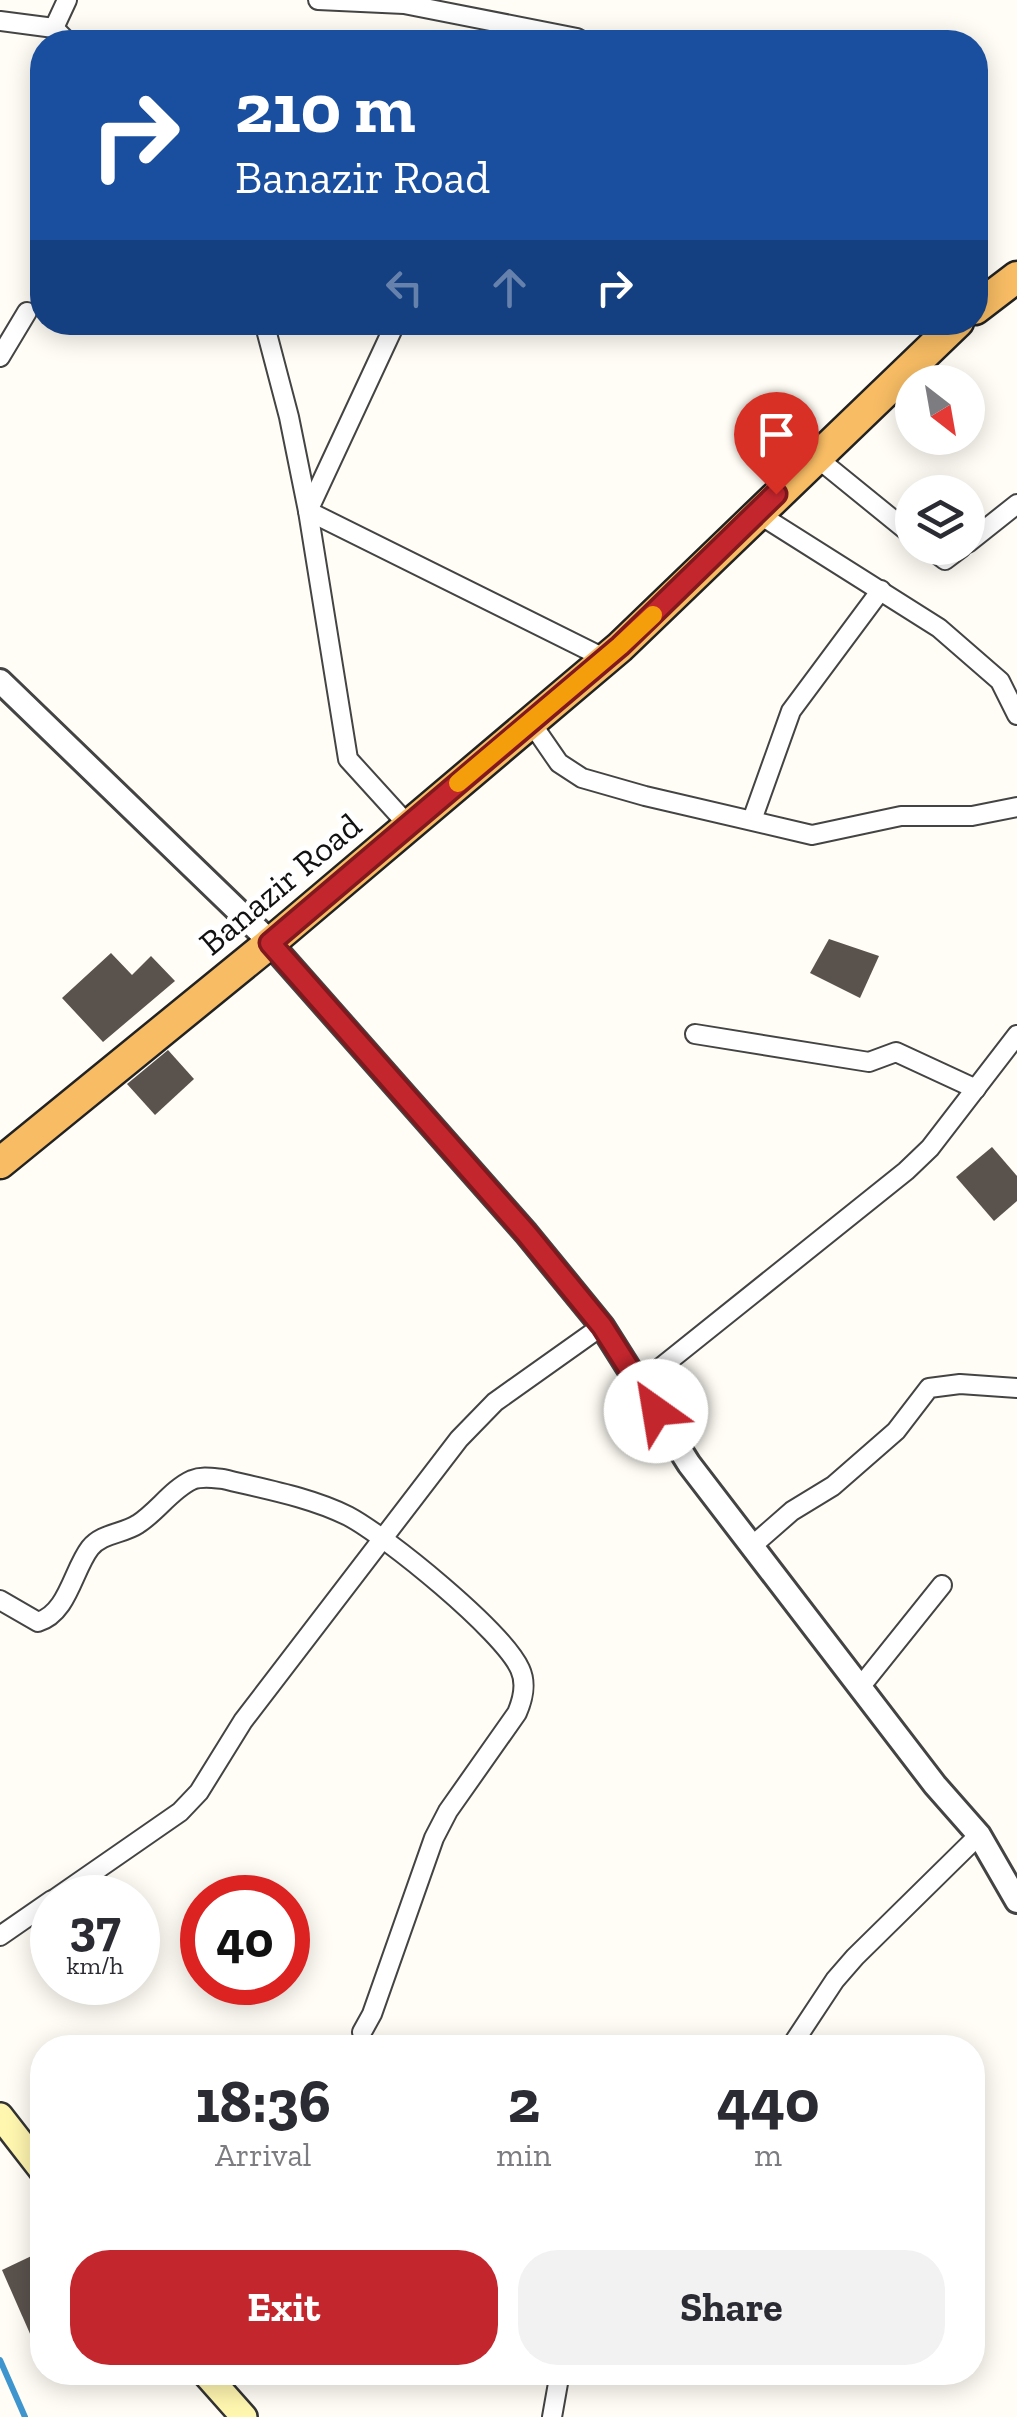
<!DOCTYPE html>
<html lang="en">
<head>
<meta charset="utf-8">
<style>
  :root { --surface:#fff; --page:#f2f2f3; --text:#2b2b33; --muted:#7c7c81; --accent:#c4262e }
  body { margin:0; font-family:"Zilla Slab",serif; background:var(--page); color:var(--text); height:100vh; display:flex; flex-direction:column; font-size:38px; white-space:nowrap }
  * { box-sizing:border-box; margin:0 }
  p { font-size:32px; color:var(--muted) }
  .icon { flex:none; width:55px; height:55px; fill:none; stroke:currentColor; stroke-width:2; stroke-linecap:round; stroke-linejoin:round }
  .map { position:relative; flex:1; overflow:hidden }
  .side { position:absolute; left:30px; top:2035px; width:955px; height:350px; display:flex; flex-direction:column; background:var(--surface); border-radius:40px; box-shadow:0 5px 25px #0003 }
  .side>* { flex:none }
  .hud { position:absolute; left:30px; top:30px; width:958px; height:305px; border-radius:40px; box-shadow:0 5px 25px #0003; background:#1a4fa0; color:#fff; overflow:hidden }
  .needle { width:65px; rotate:149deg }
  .controls { position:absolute; left:895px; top:365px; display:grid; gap:20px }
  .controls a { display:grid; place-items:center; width:90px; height:90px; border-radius:50%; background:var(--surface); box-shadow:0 5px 25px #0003; font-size:50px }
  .speed { position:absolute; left:30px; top:1875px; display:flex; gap:20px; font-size:50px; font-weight:700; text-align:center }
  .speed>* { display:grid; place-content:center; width:130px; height:130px; border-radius:50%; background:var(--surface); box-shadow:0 5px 25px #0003; line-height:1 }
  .speed small { font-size:25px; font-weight:400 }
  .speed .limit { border:15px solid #d22; background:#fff; color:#111 }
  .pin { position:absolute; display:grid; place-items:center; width:85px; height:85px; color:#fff; margin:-102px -42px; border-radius:50% 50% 50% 0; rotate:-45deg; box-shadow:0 0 10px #0007 }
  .pin .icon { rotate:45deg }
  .me { position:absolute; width:110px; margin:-55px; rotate:328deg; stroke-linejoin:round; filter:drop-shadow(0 0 8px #0008) }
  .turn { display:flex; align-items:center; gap:35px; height:210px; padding:0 40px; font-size:45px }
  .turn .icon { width:130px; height:130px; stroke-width:2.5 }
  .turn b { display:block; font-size:70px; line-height:85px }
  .lanes { display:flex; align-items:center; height:95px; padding:0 40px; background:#0003; justify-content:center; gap:50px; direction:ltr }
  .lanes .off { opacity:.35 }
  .eta { display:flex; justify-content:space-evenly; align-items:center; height:170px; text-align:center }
  .eta b { font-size:60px; font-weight:800; line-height:70px }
  .cta { display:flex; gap:20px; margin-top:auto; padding:20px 40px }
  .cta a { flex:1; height:115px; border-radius:40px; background:var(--accent); color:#fff; font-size:40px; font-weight:800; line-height:115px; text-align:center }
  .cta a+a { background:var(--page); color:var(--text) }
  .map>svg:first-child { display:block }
</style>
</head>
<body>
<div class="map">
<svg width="1017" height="2417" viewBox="0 0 1017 2417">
  <rect width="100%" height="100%" fill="#fffdf5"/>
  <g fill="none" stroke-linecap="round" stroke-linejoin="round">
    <path stroke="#3f96cf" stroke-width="6" d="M 0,2360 L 25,2417"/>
  </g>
  <g fill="#5a524d">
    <path d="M 829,939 L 879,956 L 860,998 L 810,973 Z"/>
    <path d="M 111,953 L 132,975 L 151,956 L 175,981 L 103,1042 L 62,998 Z"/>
    <path d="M 168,1050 L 194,1079 L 155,1115 L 127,1084 Z"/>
    <path d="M 992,1147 L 1017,1176 L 1017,1201 L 994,1221 L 956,1177 Z"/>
    <path d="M 42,2251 L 42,2361 L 2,2270 Z"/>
  </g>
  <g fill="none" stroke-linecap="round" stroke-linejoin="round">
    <defs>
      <g id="minor">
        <path d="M 318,0 L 404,4 L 577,38 L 584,42"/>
        <path d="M 0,21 L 54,28 L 68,42"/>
        <path d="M 54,28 L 67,0"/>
        <path d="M 264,322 L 289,417 L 308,511 L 348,759 L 408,825"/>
        <path d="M 396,322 L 308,511 L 604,658"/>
        <path d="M 0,357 L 27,312"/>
        <path d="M 816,457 L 912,535"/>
        <path d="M 757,513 L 939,628 L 1000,681 L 1017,715"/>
        <path d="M 968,543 L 1017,504"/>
        <path d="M 929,548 L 945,560 L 961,548"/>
        <path d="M 530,721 L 559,763 L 582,778 L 645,796 L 812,835 L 901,816 L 972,816 L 1017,807"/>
        <path d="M 752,820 L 791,711 L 881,590"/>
        <path d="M 695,1034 L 869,1062 L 896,1052 L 976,1089"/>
        <path d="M 640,1384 L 906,1171 L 930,1148 L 1017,1035"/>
        <path d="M 752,1546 L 792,1511 L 833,1486 L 896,1431 L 929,1388 L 960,1384 L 1017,1388"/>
        <path d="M 0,1600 L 38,1622 C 68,1613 73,1570 90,1548 C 102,1533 123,1534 138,1524 C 157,1512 172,1489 192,1480 C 202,1476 212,1478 223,1479 C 264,1489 310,1497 348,1516 C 386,1536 503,1631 520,1669 C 527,1684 523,1699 517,1713 L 448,1811 L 434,1838 L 372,2014 L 362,2032"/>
        <path d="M 861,1686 L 942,1585"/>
        <path d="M 56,1898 L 180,1812 L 199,1792 L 243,1721 L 459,1439 L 495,1402 L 602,1326"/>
        <path d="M 0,1936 L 52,1900"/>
        <path d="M 790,2048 L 835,1980 L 855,1957 L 979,1835"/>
        <path d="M 552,2417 L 560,2372"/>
      </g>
      <path id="tertiary" d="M 0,681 L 261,933 L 526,1233 L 602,1326 L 689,1464 L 935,1785 L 979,1835 L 1017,1901"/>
      <g id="secondary">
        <path d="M 0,2116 L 42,2170"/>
        <path d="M 204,2372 L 244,2417"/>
      </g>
      <g id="trunk">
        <path d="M 975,309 L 1017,277"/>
        <path d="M 0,1163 L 270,943 L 620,647 L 958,322"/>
      </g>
    </defs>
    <use href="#minor" stroke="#444" stroke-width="22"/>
    <use href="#tertiary" stroke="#444" stroke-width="28"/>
    <use href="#secondary" stroke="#333" stroke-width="30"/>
    <use href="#trunk" stroke="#222" stroke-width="35"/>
    <use href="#minor" stroke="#fff" stroke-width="18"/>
    <use href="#tertiary" stroke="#fff" stroke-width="22"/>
    <use href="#secondary" stroke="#fff6b0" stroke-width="25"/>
    <use href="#trunk" stroke="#f7bc64" stroke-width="30"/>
  </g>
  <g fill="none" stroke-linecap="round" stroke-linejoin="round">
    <defs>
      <path id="route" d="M 656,1411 L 602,1326 L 526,1233 L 270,943 L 620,646 L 776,494"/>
    </defs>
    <use href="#route" stroke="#7f191e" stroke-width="25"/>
    <use href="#route" stroke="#c4262e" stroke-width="18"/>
    <path stroke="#f59e0b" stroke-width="18" d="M 458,783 L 620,646 L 653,615"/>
  </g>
  <g text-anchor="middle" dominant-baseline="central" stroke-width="10" stroke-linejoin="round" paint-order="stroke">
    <g font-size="35" fill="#111" stroke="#fff">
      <text transform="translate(280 884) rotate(-40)">Banazir Road</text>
    </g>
  </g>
</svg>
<div class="controls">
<a><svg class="needle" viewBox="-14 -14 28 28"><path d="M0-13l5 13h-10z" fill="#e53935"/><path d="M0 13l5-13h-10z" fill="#7c7c81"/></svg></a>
<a><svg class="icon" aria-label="layers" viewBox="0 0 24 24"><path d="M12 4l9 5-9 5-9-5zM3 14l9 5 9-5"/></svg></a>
</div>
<div class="speed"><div>37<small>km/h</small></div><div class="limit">40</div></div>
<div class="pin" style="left:776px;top:494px;background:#d93025"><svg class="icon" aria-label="arrive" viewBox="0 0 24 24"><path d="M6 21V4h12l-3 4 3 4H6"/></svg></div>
<svg class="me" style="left:656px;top:1411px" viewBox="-20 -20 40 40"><circle r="19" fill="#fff"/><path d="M0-13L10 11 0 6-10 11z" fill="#c4262e"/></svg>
<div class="hud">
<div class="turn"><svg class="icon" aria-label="right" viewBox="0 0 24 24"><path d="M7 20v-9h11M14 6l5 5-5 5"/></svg><div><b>210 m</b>Banazir Road</div></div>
<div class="lanes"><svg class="icon off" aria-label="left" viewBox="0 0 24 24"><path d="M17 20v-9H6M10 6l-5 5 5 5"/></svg><svg class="icon off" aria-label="ahead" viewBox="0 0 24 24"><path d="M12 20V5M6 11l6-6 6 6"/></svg><svg class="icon" aria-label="right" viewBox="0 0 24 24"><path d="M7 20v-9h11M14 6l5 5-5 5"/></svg></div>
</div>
<section class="side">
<div class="eta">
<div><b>18:36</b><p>Arrival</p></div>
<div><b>2</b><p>min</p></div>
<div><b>440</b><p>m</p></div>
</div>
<div class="cta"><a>Exit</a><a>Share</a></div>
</section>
</div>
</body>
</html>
